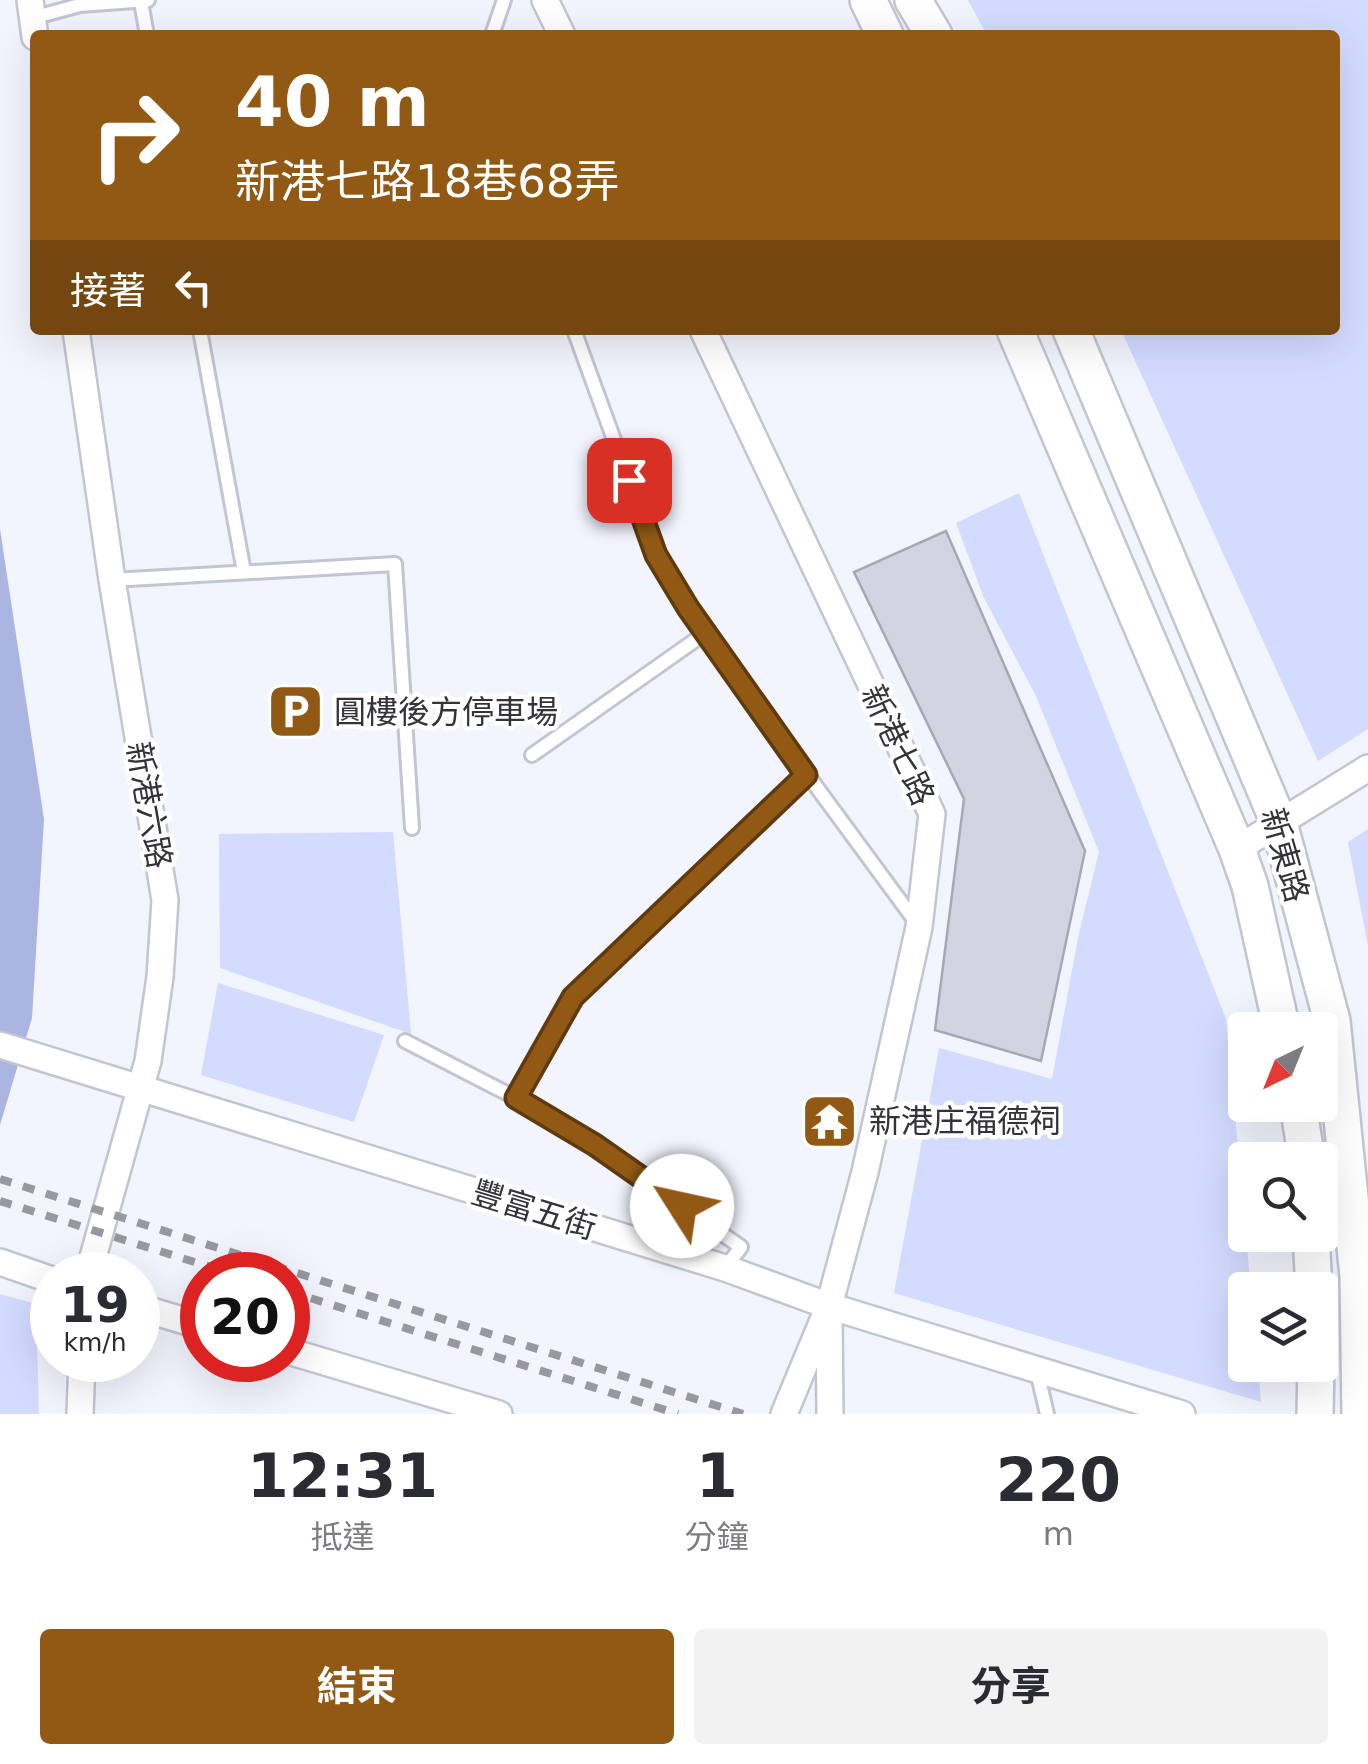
<!DOCTYPE html>
<html lang="zh-TW">
<head>
<meta charset="utf-8">
<style>
  :root { --surface:#fff; --page:#f2f2f3; --text:#2b2b33; --muted:#7c7c81; --accent:#925914 }
  body { margin:0; font-family:"DejaVu Sans","Noto Sans TC",sans-serif; background:var(--page); color:var(--text); height:100vh; display:flex; flex-direction:column; font-size:38px; white-space:nowrap }
  * { box-sizing:border-box; margin:0 }
  p { font-size:32px; color:var(--muted) }
  .icon { flex:none; width:55px; height:55px; fill:none; stroke:currentColor; stroke-width:2; stroke-linecap:round; stroke-linejoin:round }
  .map { position:relative; height:1414px; overflow:hidden }
  .drawer { display:flex; flex-direction:column; background:var(--surface); flex:1 }
  .drawer>* { flex:none }
  .banner { position:absolute; left:30px; top:30px; width:1310px; height:305px; border-radius:10px; box-shadow:0 10px 40px #0002; background:#925914; color:#fff; overflow:hidden }
  .needle { width:65px; rotate:223deg }
  .tools { position:absolute; left:1228px; top:1012px; display:grid; gap:20px }
  .tools a { display:grid; place-items:center; width:110px; height:110px; border-radius:10px; background:var(--surface); box-shadow:0 10px 40px #0002; font-size:50px }
  .speed { position:absolute; left:30px; top:1252px; display:flex; gap:20px; font-size:50px; font-weight:700; text-align:center }
  .speed>* { display:grid; place-content:center; width:130px; height:130px; border-radius:50%; background:var(--surface); box-shadow:0 10px 40px #0002; line-height:1 }
  .speed small { font-size:25px; font-weight:400 }
  .speed .limit { border:15px solid #d22; background:#fff; color:#111 }
  .pin { position:absolute; display:grid; place-items:center; width:85px; height:85px; color:#fff; margin:-42px; border-radius:20px; box-shadow:0 5px 15px #0006 }
  .me { position:absolute; width:110px; margin:-55px; rotate:305deg; stroke-linejoin:round; filter:drop-shadow(0 0 8px #0008) }
  .turn { display:flex; align-items:center; gap:35px; height:210px; padding:0 40px; font-size:45px }
  .turn .icon { width:130px; height:130px; stroke-width:2.5 }
  .turn b { display:block; font-size:70px; line-height:85px }
  .then { display:flex; align-items:center; height:95px; padding:0 40px; background:#0003; gap:20px; font-size:38px }
  .eta { display:flex; justify-content:space-evenly; align-items:center; height:170px; text-align:center }
  .eta b { font-size:60px; font-weight:700; line-height:70px }
  .button { display:flex; gap:20px; margin-top:auto; padding:20px 40px }
  .button a { flex:1; height:115px; border-radius:10px; background:var(--accent); color:#fff; font-size:40px; font-weight:700; line-height:115px; text-align:center }
  .button a+a { background:var(--page); color:var(--text) }
  .map>svg:first-child { display:block }
</style>
</head>
<body>
<div class="map">
<svg width="1368" height="1414" viewBox="0 0 1368 1414">
  <rect width="100%" height="100%" fill="#f2f4fe"/>
  <g fill="#d3dbff">
    <path d="M 968,0 L 1368,0 L 1368,729 L 1318,761 L 1121,330 L 1335,330 L 1335,35 L 987,35 Z"/>
    <path d="M 1019,493 L 1226,1019 L 1251,1290 L 1245,1290 L 1245,1365 L 1258,1365 L 1261,1402 L 894,1293 L 939,1048 L 1052,1079 L 1079,933 L 1099,852 L 1036,696 L 984,598 L 956,523 Z"/>
    <path d="M 1368,829 L 1368,946 L 1348,842 Z"/>
    <path d="M 393,832 L 411,1034 L 220,968 L 219,834 Z"/>
    <path d="M 218,983 L 384,1035 L 354,1122 L 201,1075 Z"/>
    <path d="M 0,1294 L 36,1304 L 39,1414 L 0,1414 Z"/>
  </g>
  <path fill="#abb5e2" d="M 0,529 L 44,819 L 32,1018 L 0,1125 Z"/>
  <path fill="#d2d5e1" stroke="#a6a9b5" stroke-width="2.5" d="M 946,531 L 1085,851 L 1041,1061 L 935,1030 L 964,799 L 854,572 Z"/>
  <g fill="none" stroke-linecap="round" stroke-linejoin="round">
    <defs>
      <g id="lane">
        <path d="M 141,2 L 147,35"/>
        <path d="M 32,18 L 80,5 L 148,0"/>
        <path d="M 492,35 L 504,0"/>
        <path d="M 200,330 L 244,572"/>
        <path d="M 574,330 L 656,555 L 704,634 L 918,925"/>
        <path d="M 112,580 L 395,564 L 412,828"/>
        <path d="M 532,755 L 704,634"/>
        <path d="M 405,1041 L 516,1098 L 595,1145 L 741,1247 L 725,1268"/>
        <path d="M 516,1098 L 573,997 L 806,775"/>
        <path d="M 1037,1371 L 1047,1414"/>
      </g>
      <g id="street">
        <path d="M 30,0 L 35,37"/>
        <path d="M 545,0 L 562,35"/>
        <path d="M 76,330 L 112,580 L 165,900 L 160,977 L 148,1061 L 88,1275"/>
        <path d="M 703,330 L 932,814 L 919,927 L 865,1172 L 829,1306 L 784,1414"/>
        <path d="M 1237,849 L 1368,768"/>
        <path d="M 0,1045 L 725,1268 L 829,1306 L 1182,1414"/>
        <path d="M 0,1262 L 52,1280"/>
        <path d="M 138,1307 L 202,1326"/>
        <path d="M 829,1316 L 830,1414"/>
        <path d="M 288,1351 L 499,1414"/>
        <path d="M 80,1414 L 82,1360"/>
      </g>
      <g id="secondary">
        <path d="M 868,0 L 885,35"/>
        <path d="M 913,0 L 934,35"/>
        <path d="M 1015,330 L 1237,849 L 1250,886 L 1282,1030"/>
        <path d="M 1071,330 L 1279,823 L 1332,1021 L 1358,1276 L 1360,1414"/>
        <path d="M 1298,1105 L 1307,1160"/>
        <path d="M 1311,1235 L 1314,1290"/>
        <path d="M 1315,1414 L 1316,1365"/>
      </g>
    </defs>
    <use href="#lane" stroke="#c3c5d1" stroke-width="18"/>
    <use href="#street" stroke="#c3c5d1" stroke-width="30"/>
    <use href="#secondary" stroke="#c3c5d1" stroke-width="40"/>
    <use href="#lane" stroke="#fff" stroke-width="12"/>
    <use href="#street" stroke="#fff" stroke-width="25"/>
    <use href="#secondary" stroke="#fff" stroke-width="35"/>
    <g stroke="#9798a0" stroke-width="8" stroke-dasharray="12 12" stroke-linecap="butt">
      <path d="M 0,1179 L 743,1414"/>
      <path d="M 0,1201 L 236,1275"/>
      <path d="M 288,1291 L 678,1414"/>
    </g>
  </g>
  <g fill="none" stroke-linecap="round" stroke-linejoin="round">
    <defs>
      <path id="route" d="M 629,480 L 656,555 L 688,608 L 806,775 L 573,997 L 516,1098 L 595,1145 L 682,1206"/>
    </defs>
    <use href="#route" stroke="#5f3a0d" stroke-width="25"/>
    <use href="#route" stroke="#925914" stroke-width="18"/>
  </g>
  <defs>
    <symbol id="parking-square" viewBox="-11 -11 22 22"><rect x="-9" y="-9" width="18" height="18" rx="4" fill="#925914" stroke="#fff"/><path d="M-3.5-5.5H1a3.5 3.5 0 0 1 0 7H-1V5.5H-3.5ZM-1-3.4V-.6H.8a1.4 1.4 0 0 0 0-2.8Z" fill="#fff"/></symbol>
    <symbol id="temple-square" viewBox="-11 -11 22 22"><rect x="-9" y="-9" width="18" height="18" rx="4" fill="#925914" stroke="#fff"/><path d="M0-6L5-2H3V0L6.5 2.5H4V6H1.5V3h-3V6H-4V2.5H-6.5L-3 0V-2H-5Z" fill="#fff"/></symbol>
  </defs>
  <g fill-rule="evenodd">
    <use href="#parking-square" x="264" y="680" width="63" height="63"/>
    <use href="#temple-square" x="798" y="1090" width="63" height="63"/>
  </g>
  <g text-anchor="middle" dominant-baseline="central" stroke-width="9" stroke-linejoin="round" paint-order="stroke">
    <g font-size="32" fill="#333439" stroke="#fff" text-anchor="start">
      <text x="334" y="712">圓樓後方停車場</text>
      <text x="869" y="1121">新港庄福德祠</text>
    </g>
    <g font-size="32" fill="#333439" stroke="#fff">
      <text transform="translate(898 745) rotate(65)">新港七路</text>
      <text transform="translate(149 805) rotate(80)">新港六路</text>
      <text transform="translate(1285 855) rotate(74)">新東路</text>
      <text transform="translate(534 1210) rotate(17)">豐富五街</text>
    </g>
  </g>
</svg>
<div class="tools">
<a><svg class="needle" viewBox="-14 -14 28 28"><path d="M0-13l5 13h-10z" fill="#e53935"/><path d="M0 13l5-13h-10z" fill="#7c7c81"/></svg></a>
<a><svg class="icon" aria-label="search" viewBox="0 0 24 24"><circle cx="10" cy="10" r="6"/><path d="M15 15l6 6"/></svg></a>
<a><svg class="icon" aria-label="layers" viewBox="0 0 24 24"><path d="M12 4l9 5-9 5-9-5zM3 14l9 5 9-5"/></svg></a>
</div>
<div class="speed"><div>19<small>km/h</small></div><div class="limit">20</div></div>
<div class="pin" style="left:629px;top:480px;background:#d93025"><svg class="icon" aria-label="arrive" viewBox="0 0 24 24"><path d="M6 21V4h12l-3 4 3 4H6"/></svg></div>
<svg class="me" style="left:682px;top:1206px" viewBox="-20 -20 40 40"><circle r="19" fill="#fff"/><path d="M0-13L10 11 0 6-10 11z" fill="#925914"/></svg>
<div class="banner">
<div class="turn"><svg class="icon" aria-label="right" viewBox="0 0 24 24"><path d="M7 20v-9h11M14 6l5 5-5 5"/></svg><div><b>40 m</b>新港七路18巷68弄</div></div>
<div class="then">接著<svg class="icon" aria-label="left" viewBox="0 0 24 24"><path d="M17 20v-9H6M10 6l-5 5 5 5"/></svg></div>
</div>
</div>
<section class="drawer">
<div class="eta">
<div><b>12:31</b><p>抵達</p></div>
<div><b>1</b><p>分鐘</p></div>
<div><b>220</b><p>m</p></div>
</div>
<div class="button"><a>結束</a><a>分享</a></div>
</section>
</body>
</html>
